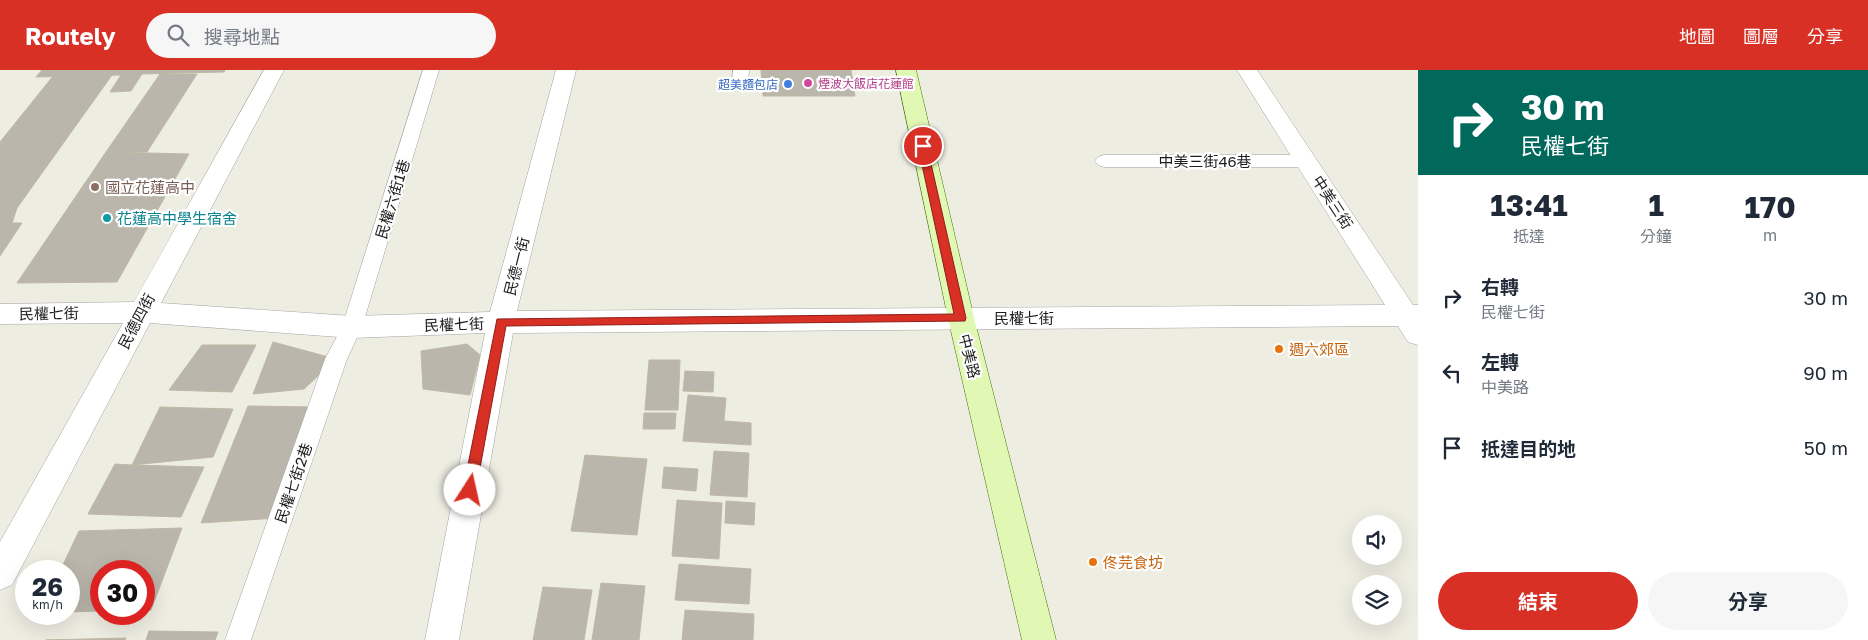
<!DOCTYPE html>
<html lang="zh-TW">
<head>
<meta charset="utf-8">
<style>
  :root { --surface:#fff; --page:#f6f6f7; --text:#1f2937; --muted:#747a83; --accent:#d93025 }
  body { margin:0; font-family:"Golos Text","Noto Sans TC",sans-serif; background:var(--page); color:var(--text); height:100vh; display:flex; flex-direction:column; font-size:19px; white-space:nowrap }
  * { box-sizing:border-box; margin:0 }
  p { font-size:16px; color:var(--muted) }
  .icon { flex:none; width:28px; height:28px; fill:none; stroke:currentColor; stroke-width:2; stroke-linecap:round; stroke-linejoin:round }
  .map { position:relative; flex:1; overflow:hidden }
  .sheet { display:flex; flex-direction:column; background:var(--surface); width:450px }
  .sheet>* { flex:none }
  .top-card { background:#00695c; color:#fff; overflow:hidden }
  .buttons { position:absolute; left:1352px; top:445px; display:grid; gap:10px }
  .buttons a { display:grid; place-items:center; width:50px; height:50px; border-radius:50%; background:var(--surface); box-shadow:0 5px 20px #0002; font-size:25px }
  .speed { position:absolute; left:15px; top:490px; display:flex; gap:10px; font-size:25px; font-weight:700; text-align:center }
  .speed>* { display:grid; place-content:center; width:65px; height:65px; border-radius:50%; background:var(--surface); box-shadow:0 5px 20px #0002; line-height:1 }
  .speed small { font-size:12px; font-weight:400 }
  .speed .limit { border:8px solid #d22; background:#fff; color:#111 }
  .pin { position:absolute; display:grid; place-items:center; width:42px; height:42px; color:#fff; margin:-21px; border:2px solid #fff; border-radius:50%; box-shadow:0 1px 5px #0007 }
  .me { position:absolute; width:55px; margin:-28px; rotate:10deg; stroke-linejoin:round; filter:drop-shadow(0 0 4px #0008) }
  .turn { display:flex; align-items:center; gap:18px; height:105px; padding:0 20px; font-size:22px }
  .turn .icon { width:65px; height:65px; stroke-width:2.5 }
  .turn b { display:block; font-size:35px; line-height:42px }
  .eta { display:flex; justify-content:space-evenly; align-items:center; height:85px; text-align:center }
  .eta b { font-size:30px; font-weight:700; line-height:35px }
  .action { display:flex; gap:10px; margin-top:auto; padding:10px 20px }
  .action a { flex:1; height:58px; border-radius:30px; background:var(--accent); color:#fff; font-size:20px; font-weight:700; line-height:58px; text-align:center }
  .action a+a { background:var(--page); color:var(--text) }
  ul { padding:0; list-style:none }
  li { display:flex; align-items:center; gap:15px; height:75px; padding:0 20px }
  li div { flex:1 }
  li b { display:block; font-size:19px }
  li em { font-style:normal }
  header { display:flex; align-items:center; gap:30px; box-sizing:border-box; height:70px; padding:0 25px; background:var(--accent); color:#fff }
  header strong { font-size:24px }
  nav { display:flex; gap:28px; margin-inline-start:auto; font-size:18px }
  .search { width:350px; height:45px; background:var(--page); display:flex; align-items:center; gap:12px; box-sizing:border-box; padding:0 18px; border-radius:28px; color:var(--muted); font-size:19px }
  main { display:flex; flex:1; min-height:0 }
  .map>svg:first-child { display:block }
</style>
</head>
<body>
<header>
<strong>Routely</strong>
<div class="search"><svg class="icon" aria-label="search" viewBox="0 0 24 24"><circle cx="10" cy="10" r="6"/><path d="M15 15l6 6"/></svg>搜尋地點</div>
<nav><a>地圖</a><a>圖層</a><a>分享</a></nav>
</header>
<main>
<div class="map">
<svg width="1418" height="570" viewBox="0 0 1418 570">
  <rect width="100%" height="100%" fill="#edede2"/>
  <g fill="#bab6ab" stroke="#bfb8a4">
    <path d="M 42,0 L 225,0 L 224,2 L 142,4 L 131,21 L 110,22 L 121,5 L 36,7 Z"/>
    <path d="M 58,0 L 89,0 L 112,5 L 17,138 L 12,153 L 22,153 L 0,186 L 0,72 Z"/>
    <path d="M 761,0 L 851,0 L 855,26 L 763,26 Z"/>
    <path d="M 160,4 L 197,4 L 147,82 L 106,82 Z"/>
    <path d="M 106,82 L 189,84 L 117,212 L 17,213 Z"/>
    <path d="M 273,272 L 336,289 L 304,319 L 253,324 Z"/>
    <path d="M 467,274 L 480,285 L 470,325 L 423,319 L 421,281 Z"/>
    <path d="M 202,275 L 256,275 L 232,322 L 169,320 Z"/>
    <path d="M 649,290 L 680,290 L 678,340 L 645,340 Z"/>
    <path d="M 685,301 L 714,302 L 713,322 L 683,321 Z"/>
    <path d="M 688,325 L 726,328 L 724,351 L 751,353 L 751,375 L 683,371 Z"/>
    <path d="M 248,336 L 315,337 L 277,448 L 201,453 Z"/>
    <path d="M 160,337 L 233,339 L 213,387 L 132,395 Z"/>
    <path d="M 644,343 L 676,343 L 675,359 L 643,359 Z"/>
    <path d="M 714,381 L 749,383 L 747,427 L 710,425 Z"/>
    <path d="M 585,385 L 647,389 L 637,465 L 571,461 Z"/>
    <path d="M 115,394 L 132,395 L 204,397 L 181,447 L 88,444 Z"/>
    <path d="M 664,397 L 698,399 L 696,421 L 662,418 Z"/>
    <path d="M 677,430 L 722,433 L 719,489 L 672,486 Z"/>
    <path d="M 726,431 L 755,433 L 754,455 L 725,453 Z"/>
    <path d="M 182,458 L 151,540 L 144,540 L 144,501 L 101,501 L 101,541 L 69,542 L 69,501 L 60,501 L 79,461 Z"/>
    <path d="M 679,494 L 751,499 L 749,534 L 675,530 Z"/>
    <path d="M 601,513 L 645,516 L 639,570 L 592,570 Z"/>
    <path d="M 543,517 L 592,520 L 584,570 L 533,570 Z"/>
    <path d="M 685,540 L 754,544 L 753,570 L 682,570 Z"/>
    <path d="M 149,561 L 218,562 L 215,570 L 146,570 Z"/>
    <path d="M 126,568 L 125,570 L 46,570 Z"/>
  </g>
  <g fill="none" stroke-linecap="round" stroke-linejoin="round">
    <defs>
      <g id="lane">
        <path d="M 423,0 L 439,0 L 362,257 L 347,289 L 251,570 L 225,570 L 325,289 L 342,257 Z"/>
        <path d="M 733,0 L 749,0 L 748,13 L 746,17 L 734,17 L 732,13 Z"/>
        <path d="M 1104,85 L 1306,85 L 1312,87 L 1315,91 L 1312,95 L 1306,97 L 1104,97 L 1098,95 L 1095,91 L 1098,87 Z"/>
      </g>
      <path id="street" d="M 264,0 L 284,0 L 161,233 L 352,246 L 490,242 L 556,0 L 576,0 L 517,241 L 1385,235 L 1237,0 L 1257,0 L 1413,235 L 1418,235 L 1418,275 L 1408,272 L 1398,256 L 513,263 L 459,570 L 425,570 L 485,263 L 352,268 L 150,253 L 12,515 L 0,520 L 0,472 L 123,253 L 0,254 L 0,234 L 134,232 Z"/>
      <path id="secondary" d="M 896,0 L 916,0 L 974,248 L 1056,570 L 1022,570 L 948,248 Z"/>
    </defs>
    <use href="#lane" stroke="#a3a3a3" stroke-width="1"/>
    <use href="#street" stroke="#a3a3a3" stroke-width="1"/>
    <use href="#secondary" stroke="#467106" stroke-width="1"/>
    <use href="#lane" fill="#fff" fill-rule="evenodd"/>
    <use href="#street" fill="#fff" fill-rule="evenodd"/>
    <use href="#secondary" fill="#e1f8b5" fill-rule="evenodd"/>
  </g>
  <path fill="#d93025" stroke="#8d1f18" d="M 923,73 L 927,76 L 966,248 L 965,251 L 506,256 L 476,420 L 474,425 L 470,426 L 465,425 L 463,420 L 497,249 L 954,244 L 918,76 Z"/>
  <circle fill="#d1479c" stroke="#fff" stroke-width="2" cx="808" cy="13" r="5"/>
  <circle fill="#3f7fe0" stroke="#fff" stroke-width="2" cx="788" cy="14" r="5"/>
  <circle fill="#8d6e63" stroke="#fff" stroke-width="2" cx="95" cy="117" r="5"/>
  <circle fill="#0f9aa8" stroke="#fff" stroke-width="2" cx="107" cy="148" r="5"/>
  <g fill="#e8710a" stroke="#fff" stroke-width="2">
    <circle cx="1279" cy="279" r="5"/>
    <circle cx="1093" cy="492" r="5"/>
  </g>
  <g text-anchor="middle" dominant-baseline="central" stroke-width="4.5" stroke-linejoin="round" paint-order="stroke">
    <g font-size="12" fill="#b23c85" stroke="#fff" text-anchor="start">
      <text x="818" y="13">煙波大飯店花蓮館</text>
    </g>
    <g font-size="12" fill="#366cbe" stroke="#fff" text-anchor="end">
      <text x="778" y="14">超美麵包店</text>
    </g>
    <g font-size="15" fill="#1c1c1c" stroke="#fff">
      <text x="1205" y="91">中美三街46巷</text>
      <text transform="translate(392 129) rotate(-73)">民權六街1巷</text>
      <text transform="translate(1333 132) rotate(57)">中美三街</text>
      <text transform="translate(516 196) rotate(-76)">民德一街</text>
      <text transform="translate(49 243) rotate(-1)">民權七街</text>
      <text x="1024" y="248">民權七街</text>
      <text transform="translate(136 251) rotate(-62)">民德四街</text>
      <text transform="translate(454 254) rotate(-2)">民權七街</text>
      <text transform="translate(970 286) rotate(76)">中美路</text>
      <text transform="translate(293 413) rotate(-71)">民權七街2巷</text>
    </g>
    <g font-size="15" fill="#785e54" stroke="#fff" text-anchor="start">
      <text x="105" y="117">國立花蓮高中</text>
    </g>
    <g font-size="15" fill="#0d838f" stroke="#fff" text-anchor="start">
      <text x="117" y="148">花蓮高中學生宿舍</text>
    </g>
    <g font-size="15" fill="#c56008" stroke="#fff" text-anchor="start">
      <text x="1289" y="279">週六郊區</text>
      <text x="1103" y="492">佟芫食坊</text>
    </g>
  </g>
</svg>
<div class="buttons">
<a><svg class="icon" aria-label="sound" viewBox="0 0 24 24"><path d="M4 9h4l5-4v14l-5-4H4zM17 9q2 3 0 6"/></svg></a>
<a><svg class="icon" aria-label="layers" viewBox="0 0 24 24"><path d="M12 4l9 5-9 5-9-5zM3 14l9 5 9-5"/></svg></a>
</div>
<div class="speed"><div>26<small>km/h</small></div><div class="limit">30</div></div>
<div class="pin" style="left:923px;top:76px;background:#d93025"><svg class="icon" aria-label="arrive" viewBox="0 0 24 24"><path d="M6 21V4h12l-3 4 3 4H6"/></svg></div>
<svg class="me" style="left:470px;top:420px" viewBox="-20 -20 40 40"><circle r="19" fill="#fff"/><path d="M0-13L10 11 0 6-10 11z" fill="#d93025"/></svg>
</div>
<section class="sheet">
<div class="top-card">
<div class="turn"><svg class="icon" aria-label="right" viewBox="0 0 24 24"><path d="M7 20v-9h11M14 6l5 5-5 5"/></svg><div><b>30 m</b>民權七街</div></div>
</div>
<div class="eta">
<div><b>13:41</b><p>抵達</p></div>
<div><b>1</b><p>分鐘</p></div>
<div><b>170</b><p>m</p></div>
</div>
<ul>
<li><svg class="icon" aria-label="right" viewBox="0 0 24 24"><path d="M7 20v-9h11M14 6l5 5-5 5"/></svg><div><b>右轉</b><p>民權七街</p></div><em>30 m</em></li>
<li><svg class="icon" aria-label="left" viewBox="0 0 24 24"><path d="M17 20v-9H6M10 6l-5 5 5 5"/></svg><div><b>左轉</b><p>中美路</p></div><em>90 m</em></li>
<li><svg class="icon" aria-label="arrive" viewBox="0 0 24 24"><path d="M6 21V4h12l-3 4 3 4H6"/></svg><div><b>抵達目的地</b></div><em>50 m</em></li>
</ul>
<div class="action"><a>結束</a><a>分享</a></div>
</section>
</main>
</body>
</html>
